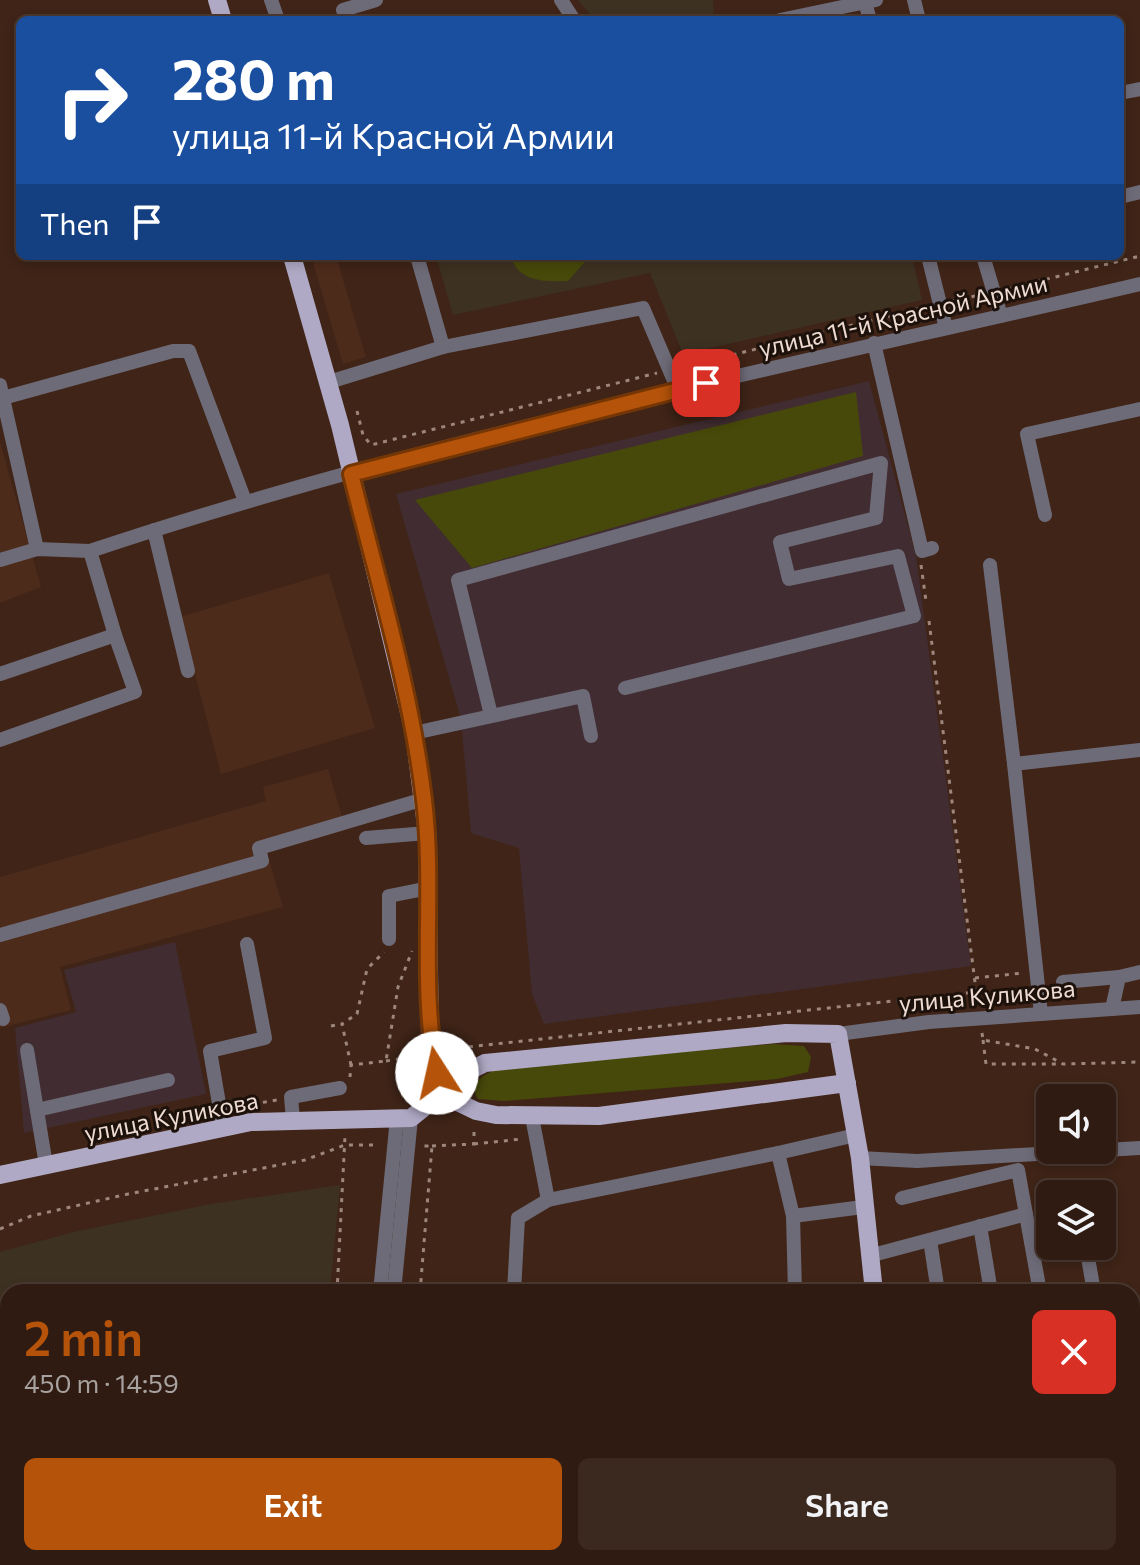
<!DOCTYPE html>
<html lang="en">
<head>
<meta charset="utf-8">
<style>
  :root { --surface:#2f1b11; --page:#3b281f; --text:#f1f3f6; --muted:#a7a19f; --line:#4a3931; --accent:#b45309 }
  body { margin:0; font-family:Commissioner,sans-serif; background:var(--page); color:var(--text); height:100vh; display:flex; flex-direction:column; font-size:30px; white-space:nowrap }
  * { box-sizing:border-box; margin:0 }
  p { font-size:26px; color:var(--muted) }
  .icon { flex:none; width:44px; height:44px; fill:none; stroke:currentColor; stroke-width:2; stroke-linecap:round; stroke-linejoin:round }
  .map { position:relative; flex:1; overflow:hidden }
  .details { position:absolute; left:0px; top:1284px; width:1140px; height:282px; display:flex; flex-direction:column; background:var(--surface); border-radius:24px 24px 0 0; box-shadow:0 4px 12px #0003,0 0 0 2px var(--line) }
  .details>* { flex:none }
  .banner { position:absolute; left:16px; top:16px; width:1108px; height:244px; border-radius:12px; box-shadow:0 4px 12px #0003,0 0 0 2px var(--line); background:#1a4fa0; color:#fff; overflow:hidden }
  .tools { position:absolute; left:1036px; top:1084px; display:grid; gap:16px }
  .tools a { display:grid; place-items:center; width:80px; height:80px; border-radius:12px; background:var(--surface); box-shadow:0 4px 12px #0003,0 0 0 2px var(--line); font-size:40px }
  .pin { position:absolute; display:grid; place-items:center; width:68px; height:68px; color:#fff; margin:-34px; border-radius:16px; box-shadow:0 4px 12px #0006 }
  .me { position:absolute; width:88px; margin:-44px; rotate:350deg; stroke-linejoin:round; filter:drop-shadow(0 0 6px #0008) }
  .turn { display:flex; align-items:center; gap:28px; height:168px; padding:0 24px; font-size:36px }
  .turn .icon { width:104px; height:104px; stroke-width:2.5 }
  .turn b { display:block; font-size:56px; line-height:68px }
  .then { display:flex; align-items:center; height:76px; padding:0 24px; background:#0003; gap:16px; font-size:30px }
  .round { display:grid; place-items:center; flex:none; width:84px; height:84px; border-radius:12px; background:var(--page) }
  .headline { display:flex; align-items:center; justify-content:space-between; height:136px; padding:0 24px }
  h1 { font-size:48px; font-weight:600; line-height:60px; color:var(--accent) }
  .cta { display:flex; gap:16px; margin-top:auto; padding:16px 24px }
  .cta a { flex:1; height:92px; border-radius:12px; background:var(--accent); color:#fff; font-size:32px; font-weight:600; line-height:92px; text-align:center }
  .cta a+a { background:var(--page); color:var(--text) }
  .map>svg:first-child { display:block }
</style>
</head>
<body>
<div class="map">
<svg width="1140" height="1565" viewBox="0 0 1140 1565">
  <rect width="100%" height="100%" fill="#3f2417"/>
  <g fill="#4d2b1b">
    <path d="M 311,256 L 336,256 L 366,357 L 343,364 Z"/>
    <path d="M 0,442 L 41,587 L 0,603 Z"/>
    <path d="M 329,573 L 375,728 L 221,774 L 180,617 Z"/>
    <path d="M 328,769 L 346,830 L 267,853 L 283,907 L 60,967 L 71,1010 L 0,1028 L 0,877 L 266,801 L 263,787 Z"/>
  </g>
  <g fill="#3d3122">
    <path d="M 578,0 L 713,0 L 714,18 L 595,20 Z"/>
    <path d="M 436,256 L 912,256 L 922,300 L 683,354 L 650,273 L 453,315 Z"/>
    <path d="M 340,1185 L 330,1292 L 8,1292 L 8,1485 L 0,1485 L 0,1252 L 73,1232 L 211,1204 Z"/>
  </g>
  <g fill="#412d31">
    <path d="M 869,381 L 916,556 L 971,966 L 544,1024 L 532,994 L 519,848 L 471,833 L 461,719 L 396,494 Z"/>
    <path d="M 175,942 L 206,1094 L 24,1133 L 15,1028 L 76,1012 L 64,970 Z"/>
  </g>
  <g fill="#47490a">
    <path d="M 511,256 L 590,256 L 568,281 C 546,282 517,282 511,256 Z"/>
    <path d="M 856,392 L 863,456 L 472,568 L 415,500 Z"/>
    <path d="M 773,1044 L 804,1046 L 811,1057 L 808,1072 L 777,1079 L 504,1101 L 478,1099 C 467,1082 485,1074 498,1069 Z"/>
  </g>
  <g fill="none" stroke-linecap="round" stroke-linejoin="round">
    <g stroke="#9d867c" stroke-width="3" stroke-dasharray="4 6" stroke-linecap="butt">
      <path d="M 1007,289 L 1140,256"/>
      <path d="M 952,301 L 980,295"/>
      <path d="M 863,322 L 866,332"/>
      <path d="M 684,367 L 925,307"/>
      <path d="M 357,411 L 363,435 L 371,445 L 657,373"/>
      <path d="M 921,565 L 926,601"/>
      <path d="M 929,621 L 978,1006"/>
      <path d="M 975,978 L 1023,973"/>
      <path d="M 331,1026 L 342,1024"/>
      <path d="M 982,1033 L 983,1040 L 1035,1049 L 1063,1064 L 1140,1062"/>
      <path d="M 983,1040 L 986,1064 L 1061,1064"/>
      <path d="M 449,1049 L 976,992"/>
      <path d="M 386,1061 L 418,1056"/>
      <path d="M 351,1065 L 342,1024 L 357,1014 L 367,969 L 384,952"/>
      <path d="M 350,1077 L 351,1065 L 386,1061 L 398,987 L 412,951"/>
      <path d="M 253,1104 L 277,1100"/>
      <path d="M 474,1144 L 522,1139"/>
      <path d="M 432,1146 L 474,1144 L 474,1128"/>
      <path d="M 0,1229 L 31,1216 L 128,1194 L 305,1160 L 345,1145 L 379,1145"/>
      <path d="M 337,1292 L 345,1136"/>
      <path d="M 420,1292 L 432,1146 L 422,1146"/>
      <path d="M 322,1565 L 322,1558"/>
      <path d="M 407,1565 L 408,1558"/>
    </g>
    <g stroke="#6e6b78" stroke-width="14">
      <path d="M 271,0 L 278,20"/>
      <path d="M 561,0 L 574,20"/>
      <path d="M 914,0 L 919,20"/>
      <path d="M 865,2 L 870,20"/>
      <path d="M 347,20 L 343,10 L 376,0"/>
      <path d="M 780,20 L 876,0"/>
      <path d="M 1120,93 L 1140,89"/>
      <path d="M 1120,197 L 1140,192"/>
      <path d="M 417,256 L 443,347"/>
      <path d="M 928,256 L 946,328"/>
      <path d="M 983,256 L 1001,316"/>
      <path d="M 874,343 L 922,551 L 932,548"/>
      <path d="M 329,382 L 443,347 L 643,308 L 678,390"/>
      <path d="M 0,385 L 37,549"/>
      <path d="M 3,398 L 173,351 L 189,351 L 245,501"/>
      <path d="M 1045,515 L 1027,434 L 1140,409"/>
      <path d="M 154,530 L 188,671"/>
      <path d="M 0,560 L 37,549 L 90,551"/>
      <path d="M 990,565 L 1014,764"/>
      <path d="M 0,674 L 115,635 L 90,551 C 432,437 789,366 1140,284"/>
      <path d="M 491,715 L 458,580 L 881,463 L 876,518 L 780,542 L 789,579 L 898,556 L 914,616 L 625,688"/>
      <path d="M 414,733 L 583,696 L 591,736"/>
      <path d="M 0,740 L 135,692 L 115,635"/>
      <path d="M 366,838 L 427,833"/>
      <path d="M 0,935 L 262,861 L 259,848 L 424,799"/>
      <path d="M 389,939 L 389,896 L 429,888"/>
      <path d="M 1063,982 L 1119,977"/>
      <path d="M 1112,1009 L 1119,977 L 1140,972"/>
      <path d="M 0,1010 L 3,1019"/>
      <path d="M 1041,1014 L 1014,764 L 1140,750"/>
      <path d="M 838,1034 L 929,1022 L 1140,1007"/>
      <path d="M 27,1050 L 46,1165"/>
      <path d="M 37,1110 L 168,1080"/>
      <path d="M 532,1117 L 548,1200"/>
      <path d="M 293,1120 L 291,1097 L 340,1088"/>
      <path d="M 223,1127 L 210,1051 L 265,1038 L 247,944"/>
      <path d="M 778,1153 L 856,1135"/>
      <path d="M 860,1158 L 917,1161 L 1140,1148"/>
      <path d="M 1077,1190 L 1077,1194"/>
      <path d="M 902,1198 L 1018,1170 L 1040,1292"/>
      <path d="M 793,1216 L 863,1207"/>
      <path d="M 980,1226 L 991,1292"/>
      <path d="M 930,1240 L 938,1292"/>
      <path d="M 1086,1246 L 1094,1292"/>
      <path d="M 869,1256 L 1026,1214"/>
      <path d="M 380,1292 L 397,1118"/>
      <path d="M 394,1292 L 411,1118"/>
      <path d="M 514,1292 L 518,1218 L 548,1200 L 778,1153 L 793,1216 L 795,1292"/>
      <path d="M 1135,1404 L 1140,1389"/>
      <path d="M 357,1565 L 357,1558"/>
      <path d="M 373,1565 L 373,1558"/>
      <path d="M 481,1565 L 482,1558"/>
      <path d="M 668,1565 L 668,1558"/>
    </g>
    <g stroke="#afa9c5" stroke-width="18">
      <path d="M 217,0 L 223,20"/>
      <path d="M 292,256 L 340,425 L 414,733 L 427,833 L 430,1037 L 441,1094"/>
      <path d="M 441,1094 L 476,1111 L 496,1115 L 599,1116 L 847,1083"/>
      <path d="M 0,1175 L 251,1122 L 411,1118 L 471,1070 L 485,1063 L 786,1033 L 838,1034 L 860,1158 L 874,1292"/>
      <path d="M 910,1558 L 911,1565"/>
    </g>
  </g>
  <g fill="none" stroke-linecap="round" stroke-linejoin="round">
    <defs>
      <path id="route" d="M 437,1073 C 419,984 435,891 424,800 C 411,690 378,582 351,474 L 706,383"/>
    </defs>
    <use href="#route" stroke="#753606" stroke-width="20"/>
    <use href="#route" stroke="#b45309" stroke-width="14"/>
  </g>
  <g text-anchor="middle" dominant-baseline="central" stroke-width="6" stroke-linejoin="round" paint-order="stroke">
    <g font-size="24" fill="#eedcd3" stroke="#1d110b">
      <text transform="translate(903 315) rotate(-13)">улица 11-й Красной Армии</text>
      <text transform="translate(987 995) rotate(-5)">улица Куликова</text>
      <text transform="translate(171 1116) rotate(-11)">улица Куликова</text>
    </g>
  </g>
</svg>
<div class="tools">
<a><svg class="icon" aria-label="sound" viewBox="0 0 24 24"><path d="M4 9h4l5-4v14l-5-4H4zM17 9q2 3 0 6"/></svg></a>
<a><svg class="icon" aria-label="layers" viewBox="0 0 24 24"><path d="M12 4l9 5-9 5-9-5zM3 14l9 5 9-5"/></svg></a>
</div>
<div class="pin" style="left:706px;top:383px;background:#d93025"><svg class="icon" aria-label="arrive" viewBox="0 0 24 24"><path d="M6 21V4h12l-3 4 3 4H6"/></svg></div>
<svg class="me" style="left:437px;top:1073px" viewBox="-20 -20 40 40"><circle r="19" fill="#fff"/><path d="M0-13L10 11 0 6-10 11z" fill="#b45309"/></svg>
<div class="banner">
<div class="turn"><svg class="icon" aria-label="right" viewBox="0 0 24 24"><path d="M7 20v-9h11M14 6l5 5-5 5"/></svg><div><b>280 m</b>улица 11-й Красной Армии</div></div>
<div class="then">Then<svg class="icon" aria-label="arrive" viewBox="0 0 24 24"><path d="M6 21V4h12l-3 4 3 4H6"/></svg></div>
</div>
<section class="details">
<div class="headline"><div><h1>2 min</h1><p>450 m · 14:59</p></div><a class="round" style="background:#d93025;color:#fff"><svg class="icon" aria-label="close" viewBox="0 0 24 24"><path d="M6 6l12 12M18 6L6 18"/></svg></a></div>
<div class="cta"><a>Exit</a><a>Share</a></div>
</section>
</div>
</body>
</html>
